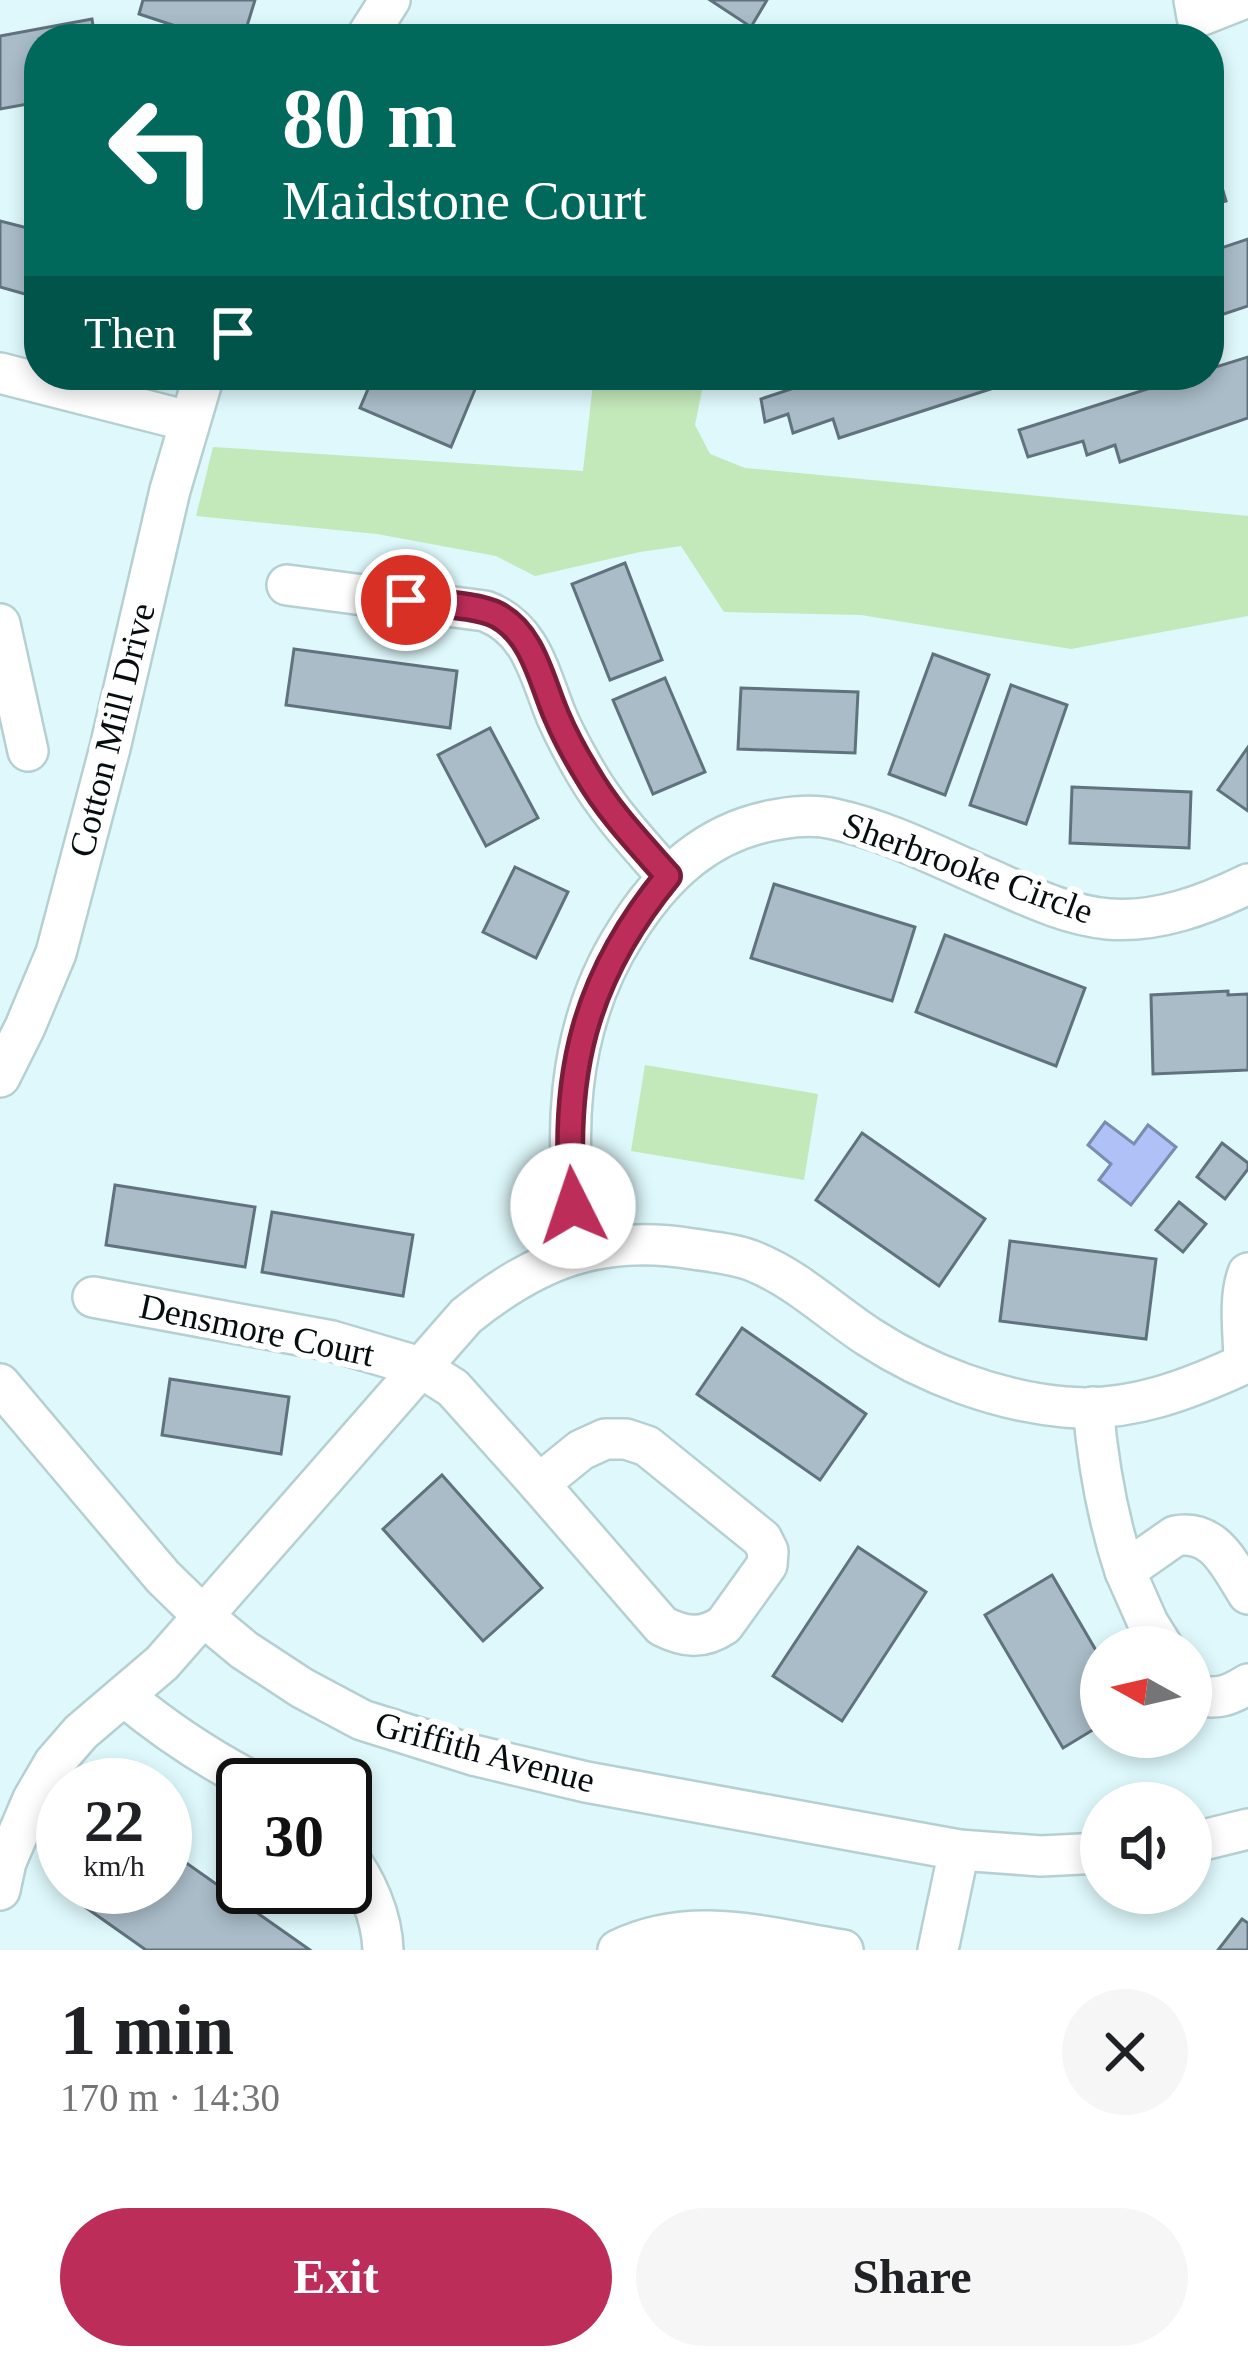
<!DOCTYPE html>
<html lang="en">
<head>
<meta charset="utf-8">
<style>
  :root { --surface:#fff; --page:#f6f6f6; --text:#202124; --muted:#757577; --accent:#bc2d59 }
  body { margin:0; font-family:"Times New Roman",serif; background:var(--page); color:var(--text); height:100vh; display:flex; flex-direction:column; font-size:45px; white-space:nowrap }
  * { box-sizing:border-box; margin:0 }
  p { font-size:39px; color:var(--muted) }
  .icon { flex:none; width:66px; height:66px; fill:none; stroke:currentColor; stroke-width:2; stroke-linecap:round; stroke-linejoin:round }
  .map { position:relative; height:1950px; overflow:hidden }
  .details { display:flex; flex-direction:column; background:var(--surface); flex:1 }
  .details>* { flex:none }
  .banner { position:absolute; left:24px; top:24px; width:1200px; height:366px; border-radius:48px; box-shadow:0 6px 18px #0003; background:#00695c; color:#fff; overflow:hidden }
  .needle { width:78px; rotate:278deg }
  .controls { position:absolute; left:1080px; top:1626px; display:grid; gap:24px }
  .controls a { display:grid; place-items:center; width:132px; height:132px; border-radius:50%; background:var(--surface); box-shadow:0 6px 18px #0003; font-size:60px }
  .speed { position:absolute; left:36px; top:1758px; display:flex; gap:24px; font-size:60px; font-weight:700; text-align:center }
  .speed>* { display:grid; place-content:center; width:156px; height:156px; border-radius:50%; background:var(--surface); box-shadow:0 6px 18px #0003; line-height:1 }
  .speed small { font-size:30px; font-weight:400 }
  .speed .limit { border:6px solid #111; border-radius:18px; background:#fff; color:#111 }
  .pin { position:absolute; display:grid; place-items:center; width:102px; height:102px; color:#fff; margin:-51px; border:6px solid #fff; border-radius:50%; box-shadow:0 3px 12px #0007 }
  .me { position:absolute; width:132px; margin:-66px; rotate:356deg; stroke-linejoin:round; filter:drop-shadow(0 0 9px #0008) }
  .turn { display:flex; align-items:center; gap:42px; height:252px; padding:0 60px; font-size:54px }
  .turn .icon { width:156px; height:156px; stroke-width:2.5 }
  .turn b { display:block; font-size:84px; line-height:102px }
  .then { display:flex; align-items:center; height:114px; padding:0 60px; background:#0003; gap:24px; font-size:45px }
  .round { display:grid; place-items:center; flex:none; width:126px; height:126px; border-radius:63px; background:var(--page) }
  .overview { display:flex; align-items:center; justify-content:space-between; height:204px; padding:0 60px }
  h1 { font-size:72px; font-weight:800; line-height:90px }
  .button { display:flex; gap:24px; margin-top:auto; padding:24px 60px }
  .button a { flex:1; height:138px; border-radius:72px; background:var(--accent); color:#fff; font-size:48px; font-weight:800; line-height:138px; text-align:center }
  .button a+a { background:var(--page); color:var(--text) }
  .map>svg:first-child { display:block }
</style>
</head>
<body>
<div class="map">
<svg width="1248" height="1950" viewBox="0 0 1248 1950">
  <rect width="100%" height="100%" fill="#def8fb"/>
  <g fill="#c3e8ba">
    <path d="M 594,375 L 705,375 L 695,425 L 710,454 L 745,468 L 1248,516 L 1248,616 L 1071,649 L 861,615 L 724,612 L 681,546 L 640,552 L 535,576 L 496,556 L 377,534 L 196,516 L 213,447 L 583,471 Z"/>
    <path d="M 645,1065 L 818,1094 L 804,1180 L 631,1151 Z"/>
  </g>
  <path fill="#afc1f6" stroke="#7c8bb0" stroke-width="3" d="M 1105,1122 L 1134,1144 L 1148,1125 L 1176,1147 L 1131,1205 L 1099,1180 L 1111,1164 L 1088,1145 Z"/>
  <g fill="#a9bcc8" stroke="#60727d" stroke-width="3">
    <path d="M 143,0 L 255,0 L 243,39 L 215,39 L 139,14 Z"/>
    <path d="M 710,0 L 767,0 L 751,27 Z"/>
    <path d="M 92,19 L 95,39 L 39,39 L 39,102 L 0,109 L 0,36 Z"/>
    <path d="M 1214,160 L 1226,201 L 1209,206 L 1209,163 Z"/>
    <path d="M 0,221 L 39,231 L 39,298 L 0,287 Z"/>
    <path d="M 1248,239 L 1248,306 L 1209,319 L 1209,252 Z"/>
    <path d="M 1248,357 L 1248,418 L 1120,462 L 1115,445 L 1087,455 L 1083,441 L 1028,457 L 1019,430 L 1191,375 L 1209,375 L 1209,369 Z"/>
    <path d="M 374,375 L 481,375 L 451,447 L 360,408 Z"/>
    <path d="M 833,375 L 1034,375 L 839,438 L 833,419 L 793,433 L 788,414 L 765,422 L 761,399 Z"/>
    <path d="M 625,563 L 662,660 L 610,680 L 572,584 Z"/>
    <path d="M 294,649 L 457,671 L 450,728 L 286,705 Z"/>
    <path d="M 933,654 L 989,675 L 945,795 L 889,774 Z"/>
    <path d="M 665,678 L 705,772 L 653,794 L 613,700 Z"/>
    <path d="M 1011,685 L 1067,705 L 1026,824 L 970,805 Z"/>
    <path d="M 741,688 L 858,692 L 855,753 L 738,749 Z"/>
    <path d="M 490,728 L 538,818 L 486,846 L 438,755 Z"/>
    <path d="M 1248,747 L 1248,811 L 1218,790 Z"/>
    <path d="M 1072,787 L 1191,792 L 1189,848 L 1070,843 Z"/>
    <path d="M 515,867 L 568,892 L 536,958 L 483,932 Z"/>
    <path d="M 774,884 L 915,927 L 892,1001 L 751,958 Z"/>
    <path d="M 945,935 L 1085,988 L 1056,1066 L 916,1012 Z"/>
    <path d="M 1228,991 L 1228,995 L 1248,994 L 1248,1070 L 1153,1074 L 1151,995 Z"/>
    <path d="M 862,1133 L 985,1219 L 939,1286 L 816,1200 Z"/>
    <path d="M 1222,1143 L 1248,1163 L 1248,1169 L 1225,1199 L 1197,1177 Z"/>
    <path d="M 115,1185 L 255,1207 L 245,1267 L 106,1245 Z"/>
    <path d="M 1179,1202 L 1206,1224 L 1183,1252 L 1156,1230 Z"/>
    <path d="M 272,1212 L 413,1235 L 403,1296 L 262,1272 Z"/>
    <path d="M 1010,1241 L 1156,1259 L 1146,1339 L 1000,1321 Z"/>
    <path d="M 742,1328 L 866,1414 L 820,1480 L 697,1394 Z"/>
    <path d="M 170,1379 L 289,1397 L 281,1454 L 162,1435 Z"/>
    <path d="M 442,1475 L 542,1588 L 483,1641 L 383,1529 Z"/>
    <path d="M 858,1547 L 926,1592 L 842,1721 L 773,1676 Z"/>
    <path d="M 1052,1575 L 1101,1659 L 1101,1725 L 1063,1748 L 985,1615 Z"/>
    <path d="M 165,1848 L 310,1950 L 146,1950 L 61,1890 L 64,1887 L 165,1887 Z"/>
    <path d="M 1242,1919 L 1248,1923 L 1248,1950 L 1218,1950 Z"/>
  </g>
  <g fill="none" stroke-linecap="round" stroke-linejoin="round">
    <defs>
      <g id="minor">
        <path d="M 1194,0 L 1197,17 L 1240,0"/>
        <path d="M 365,39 L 390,0"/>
        <path d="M 0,373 L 188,421"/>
        <path d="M 287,585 L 485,611 C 531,628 539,673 556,715 C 564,734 575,754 586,773 C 608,811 638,843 667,876"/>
        <path d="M 0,624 L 28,751"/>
        <path d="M 0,1077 L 25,1027 L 56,953 L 110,748 L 170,490 L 204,375"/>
        <path d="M 582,1251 C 561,1144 565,1029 625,934 C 662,874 709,830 780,819 C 798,816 817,815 834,819 C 890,831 944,860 996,882 C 1032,898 1068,915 1108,919 C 1157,923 1205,905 1248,884"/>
        <path d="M 93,1297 L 332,1341 L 420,1367 L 453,1388 L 539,1484"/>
        <path d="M 1244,1364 C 1244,1335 1238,1299 1248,1273"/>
        <path d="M 0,1384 L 163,1577 L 203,1616 L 244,1650 L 302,1688 L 362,1720 L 473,1755 L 586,1782 L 959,1850 L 1041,1856 L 1101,1853"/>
        <path d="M 1093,1407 C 1098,1464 1107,1517 1125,1571"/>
        <path d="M 605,1439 L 626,1439 L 647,1446 L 762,1539 L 768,1551 L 767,1565 L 724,1625 C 702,1640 684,1637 662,1626 L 539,1484 L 581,1450 Z"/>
        <path d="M 1163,1647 L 1148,1623 L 1125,1571 L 1175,1536 C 1215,1528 1230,1566 1248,1594"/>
        <path d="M 1191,1690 L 1194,1695 C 1217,1700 1229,1696 1248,1684"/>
        <path d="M 124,1696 C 166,1731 210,1760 259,1785"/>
        <path d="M 1191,1843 L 1248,1829"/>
        <path d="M 345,1853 C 366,1880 382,1916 383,1950"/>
        <path d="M 0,1890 L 6,1862 L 33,1799 L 54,1763 L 81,1732 L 162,1663 L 466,1316 C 537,1259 600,1234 693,1249 C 713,1252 736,1254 755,1262 C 797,1279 832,1313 869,1337 C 926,1374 997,1401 1065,1407 C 1130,1413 1190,1389 1248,1362"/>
        <path d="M 618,1950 C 692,1914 766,1938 843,1950"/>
        <path d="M 938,1950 L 959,1850"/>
      </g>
    </defs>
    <use href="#minor" stroke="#b6d0d2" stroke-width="44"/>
    <use href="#minor" stroke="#fff" stroke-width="39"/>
  </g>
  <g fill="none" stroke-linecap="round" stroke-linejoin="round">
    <defs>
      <path id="route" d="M 406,600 C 431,604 475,604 497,615 C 534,635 541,681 557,717 C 565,736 576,756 587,774 C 609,812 639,843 668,876 C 584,978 561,1076 573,1206"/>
    </defs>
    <use href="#route" stroke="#7a1d3a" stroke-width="30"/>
    <use href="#route" stroke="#bc2d59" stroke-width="21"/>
  </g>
  <g text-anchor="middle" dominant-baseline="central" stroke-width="12" stroke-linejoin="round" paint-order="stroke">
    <g font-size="36" fill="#050d0e" stroke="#fff">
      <text transform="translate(112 730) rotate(-76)">Cotton Mill Drive</text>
      <text transform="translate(968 868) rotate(20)">Sherbrooke Circle</text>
      <text transform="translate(257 1330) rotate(12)">Densmore Court</text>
      <text transform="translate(485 1752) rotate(15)">Griffith Avenue</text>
    </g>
  </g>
</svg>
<div class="controls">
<a><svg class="needle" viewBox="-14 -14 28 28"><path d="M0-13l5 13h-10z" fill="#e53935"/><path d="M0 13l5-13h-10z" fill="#757577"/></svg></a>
<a><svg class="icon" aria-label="sound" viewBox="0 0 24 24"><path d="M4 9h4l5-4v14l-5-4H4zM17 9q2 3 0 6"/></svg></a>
</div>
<div class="speed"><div>22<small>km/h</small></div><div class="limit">30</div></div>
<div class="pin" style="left:406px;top:600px;background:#d93025"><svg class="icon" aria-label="arrive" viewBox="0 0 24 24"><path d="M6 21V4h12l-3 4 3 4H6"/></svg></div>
<svg class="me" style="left:573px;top:1206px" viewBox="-20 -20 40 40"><circle r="19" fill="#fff"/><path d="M0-13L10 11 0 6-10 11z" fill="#bc2d59"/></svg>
<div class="banner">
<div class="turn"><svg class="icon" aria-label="left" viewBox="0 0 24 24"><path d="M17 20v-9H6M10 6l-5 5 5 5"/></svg><div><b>80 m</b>Maidstone Court</div></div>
<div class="then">Then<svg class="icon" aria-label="arrive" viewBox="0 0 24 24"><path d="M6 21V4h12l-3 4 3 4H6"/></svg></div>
</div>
</div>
<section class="details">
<div class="overview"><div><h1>1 min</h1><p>170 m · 14:30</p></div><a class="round"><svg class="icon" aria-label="close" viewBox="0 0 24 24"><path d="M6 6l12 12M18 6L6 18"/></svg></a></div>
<div class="button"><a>Exit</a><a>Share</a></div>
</section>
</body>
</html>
